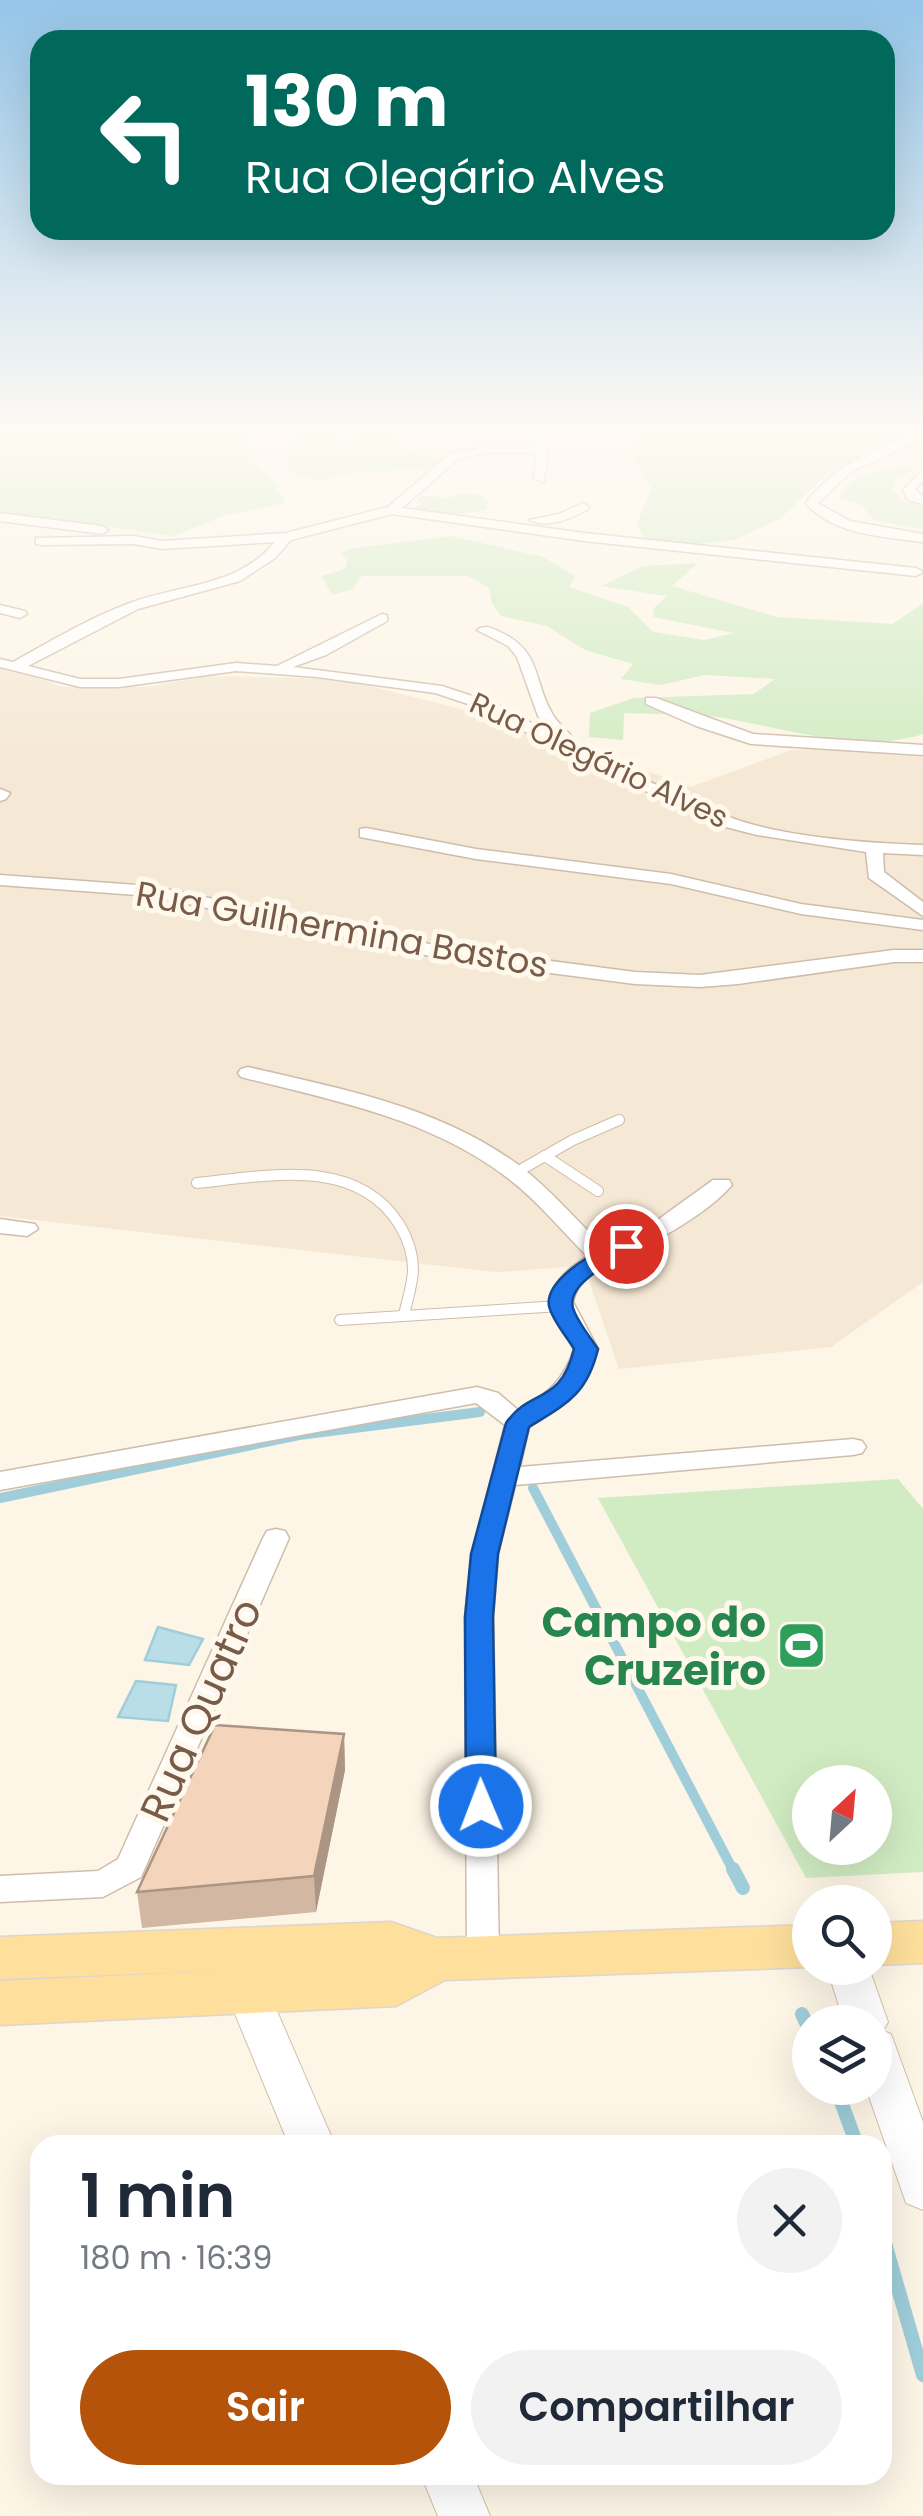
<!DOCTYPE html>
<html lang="pt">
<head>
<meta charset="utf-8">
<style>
  :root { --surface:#fff; --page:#f2f2f3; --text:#1f2937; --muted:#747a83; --accent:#b45309 }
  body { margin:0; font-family:Poppins,sans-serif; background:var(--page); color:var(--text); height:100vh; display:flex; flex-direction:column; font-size:38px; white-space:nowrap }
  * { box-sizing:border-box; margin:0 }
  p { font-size:32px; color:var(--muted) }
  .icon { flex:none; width:55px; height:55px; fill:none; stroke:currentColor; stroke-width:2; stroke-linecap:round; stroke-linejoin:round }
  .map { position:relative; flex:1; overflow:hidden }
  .details { position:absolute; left:30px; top:2135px; width:862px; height:350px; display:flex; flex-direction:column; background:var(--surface); border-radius:30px; box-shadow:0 10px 40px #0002 }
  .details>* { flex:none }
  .guide { position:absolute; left:30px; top:30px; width:865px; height:210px; border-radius:30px; box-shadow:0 10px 40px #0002; background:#00695c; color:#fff; overflow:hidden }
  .needle { width:65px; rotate:26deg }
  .controls { position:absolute; left:792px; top:1765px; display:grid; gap:20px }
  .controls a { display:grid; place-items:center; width:100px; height:100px; border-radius:50%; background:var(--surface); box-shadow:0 10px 40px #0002; font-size:50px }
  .pin { position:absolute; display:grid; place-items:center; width:85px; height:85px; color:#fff; margin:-42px; border:5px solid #fff; border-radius:50%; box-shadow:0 2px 10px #0007 }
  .me { position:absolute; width:110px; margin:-55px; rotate:359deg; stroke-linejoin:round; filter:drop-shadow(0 0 8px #0008) }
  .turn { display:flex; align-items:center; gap:35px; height:210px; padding:0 50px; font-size:45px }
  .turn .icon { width:130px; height:130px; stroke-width:2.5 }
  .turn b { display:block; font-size:70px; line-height:85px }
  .round { display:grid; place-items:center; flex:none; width:105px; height:105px; border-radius:52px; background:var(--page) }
  .head { display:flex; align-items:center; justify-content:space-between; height:170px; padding:0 50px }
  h1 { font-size:60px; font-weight:600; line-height:75px }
  .button { display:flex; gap:20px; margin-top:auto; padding:20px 50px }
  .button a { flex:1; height:115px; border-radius:60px; background:var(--accent); color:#fff; font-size:40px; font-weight:600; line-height:115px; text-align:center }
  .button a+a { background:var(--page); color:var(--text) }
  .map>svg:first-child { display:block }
</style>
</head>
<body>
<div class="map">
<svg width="923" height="2516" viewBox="0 0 923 2516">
  <rect width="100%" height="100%" fill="#fdf5e6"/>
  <path fill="#f5e8d4" d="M 0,666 L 64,687 L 148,687 L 207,676 L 343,679 L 507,721 L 691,787 L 791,750 L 923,744 L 923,1282 L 831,1347 L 619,1369 L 586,1272 L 566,1267 L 496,1272 L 0,1216 Z"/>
  <g fill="#d1ecc3" fill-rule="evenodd">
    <path d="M 0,430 L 245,430 L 250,440 L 241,453 L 273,481 L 285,503 L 226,515 L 173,536 L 0,512 Z"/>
    <path d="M 301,430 L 337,430 L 337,437 L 351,448 L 355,435 C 372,427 386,429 401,438 L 399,448 C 415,458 429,451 445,461 L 426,468 L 343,474 L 322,481 L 291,473 C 284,454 285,444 301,430 Z"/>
    <path d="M 642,430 L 903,430 L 905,439 L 829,472 L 781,518 L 736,539 L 686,546 L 645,538 L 637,523 L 652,487 L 632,456 Z"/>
    <path d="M 923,466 L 896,479 L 893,489 L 903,502 L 923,504 L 923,529 L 873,520 L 862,505 L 840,499 C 853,465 891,470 923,466 Z"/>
    <path d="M 462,493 L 482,495 L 488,503 L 486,510 L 447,515 L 414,508 L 422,504 L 416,501 L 421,496 L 448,498 Z"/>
    <path d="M 452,536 L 543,557 L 575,576 L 569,587 L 628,607 L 653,632 L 704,640 L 734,633 L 653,617 L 654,608 L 667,596 L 601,586 L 643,566 L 698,563 L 672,586 L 777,617 L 893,624 L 923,603 L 923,734 C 857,756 775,724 709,716 C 681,713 652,715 624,713 L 623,740 L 589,737 L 590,713 L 634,698 L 754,694 L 775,679 L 704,675 L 661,685 L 621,679 L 633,664 L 585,650 L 547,626 L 501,616 L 492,603 L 489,588 L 468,576 L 362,576 L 352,589 L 333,595 L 321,576 L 345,569 L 348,559 L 341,553 L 355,548 Z"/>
    <path d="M 898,1479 L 923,1509 L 923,1872 L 806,1878 L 598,1498 ZM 875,1782 L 875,1848 L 810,1848 L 810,1782 Z"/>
  </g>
  <g fill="#b9dee8" stroke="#9fceda" stroke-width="2.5">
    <path d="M 158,1627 L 203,1639 L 189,1665 L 145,1660 Z"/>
    <path d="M 136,1681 L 176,1685 L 168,1721 L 118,1717 Z"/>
  </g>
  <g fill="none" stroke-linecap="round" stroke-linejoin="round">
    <g stroke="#9fceda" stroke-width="10">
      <path d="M 533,1488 L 734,1872"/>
      <path d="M 0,1498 L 299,1435 L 480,1412"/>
    </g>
    <g stroke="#9fceda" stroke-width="14">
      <path d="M 733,1869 L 743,1888"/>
      <path d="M 802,2014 L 810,2031"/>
      <path d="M 836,2088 L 857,2145"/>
      <path d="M 882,2233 L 923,2375"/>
    </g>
    <defs>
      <g id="lane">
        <path d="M 545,1156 L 598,1191"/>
        <path d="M 515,1173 L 573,1140 L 619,1120"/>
        <path d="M 197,1183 C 266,1176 356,1156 399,1224 C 407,1237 413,1253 413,1269 C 413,1284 407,1300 404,1315"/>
        <path d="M 340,1320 L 561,1306"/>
      </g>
      <g id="street">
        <path d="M 538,430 L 550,430 L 544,482 L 534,479 L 537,453 L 489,452 L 458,459 L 402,508 L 584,533 L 916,568 L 923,572 L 916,576 L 584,541 L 392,514 L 291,540 L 275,558 L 240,581 L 138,609 L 28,666 L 80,679 L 119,679 L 236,663 L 277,666 L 382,614 L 387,615 L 387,621 L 326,655 L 293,667 L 442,686 L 499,705 L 555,736 L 538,716 L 517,657 L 508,646 L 477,630 C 486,625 489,627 498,631 C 543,651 532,680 553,715 C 560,727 574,734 576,746 C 625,769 673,795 724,815 C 777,837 865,843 923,845 L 923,855 L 883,853 L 884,872 L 923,902 L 923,916 L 869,878 L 866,852 L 757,835 L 714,824 L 538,739 L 489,711 L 435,693 L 317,677 L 236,671 L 119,687 L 80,687 L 0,667 L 0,659 L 13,662 C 51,641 89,618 130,603 C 181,584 238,587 275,542 L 162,549 L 134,544 L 41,545 L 36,544 L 36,538 L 134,536 L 162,541 L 286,533 L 388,507 L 450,454 L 489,446 L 537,446 Z"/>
        <path d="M 923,431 L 923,438 L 851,472 L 818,503 L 850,521 L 923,534 L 923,542 C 885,537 832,535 806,503 C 833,465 880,446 923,431 Z"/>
        <path d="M 923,469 L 923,481 L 915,490 L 923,496 L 923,504 L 908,500 L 903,490 Z"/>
        <path d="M 583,503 L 589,507 L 587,510 C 569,519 548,529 529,520 L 559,514 Z"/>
        <path d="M 0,513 L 102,526 L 108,530 L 102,534 L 0,521 Z"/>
        <path d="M 0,605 L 25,611 L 27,614 L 20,618 L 0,613 Z"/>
        <path d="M 646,698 L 656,698 L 753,734 L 923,745 L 923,755 L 751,744 L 696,726 L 646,704 Z"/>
        <path d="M 0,789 L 10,793 L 6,799 L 0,801 Z"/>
        <path d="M 366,828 L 476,849 L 671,874 L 801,904 L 923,920 L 923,930 L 801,914 L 671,884 L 476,859 L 360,837 L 360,829 Z"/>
        <path d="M 0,875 L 151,886 L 444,947 L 635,972 L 700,975 L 894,950 L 923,950 L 923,962 L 894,962 L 738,984 L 700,987 L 635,984 L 444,959 L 151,896 L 0,885 Z"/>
        <path d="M 248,1067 C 342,1089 442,1107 521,1167 C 551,1190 577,1221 604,1247 L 652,1224 L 713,1180 L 729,1180 L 732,1185 C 714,1206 681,1227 656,1240 C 627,1256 580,1265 573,1302 L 598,1349 C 586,1388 563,1406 529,1427 L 520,1467 L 853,1439 L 862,1441 L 866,1447 L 862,1453 L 853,1455 L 515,1485 L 498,1554 L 493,1617 L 499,1957 L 494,1967 L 483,1971 L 472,1967 L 467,1957 L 465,1617 L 472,1554 L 505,1425 L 476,1403 L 0,1490 L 0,1472 L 477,1387 L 498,1393 L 519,1411 C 547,1394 564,1381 574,1349 L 549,1302 C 554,1280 569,1268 587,1256 C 561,1230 535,1198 505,1176 C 428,1118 332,1100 241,1077 L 238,1073 L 241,1069 Z"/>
        <path d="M 0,1219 L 35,1224 L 38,1229 L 27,1236 L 0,1233 Z"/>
        <path d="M 276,1529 L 285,1531 L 289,1538 L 141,1877 L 103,1897 L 0,1902 L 0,1876 L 98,1871 L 118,1859 L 263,1538 L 267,1531 Z"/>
      </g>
      <g id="secondary">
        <path d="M 827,1968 L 869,1968 L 888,2022 L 883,2031 L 891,2034 L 923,2122 L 923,2210 L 906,2203 L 866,2088 L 875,2088 L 875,2022 L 844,2022 Z"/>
        <path d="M 248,1973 L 263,1979 L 335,2145 L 289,2145 L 226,1992 L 233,1979 Z"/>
        <path d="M 421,2475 L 473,2475 L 490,2516 L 438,2516 Z"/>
      </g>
      <g id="primary">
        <path d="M 923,1921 L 923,1963 L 875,1965 L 875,1923 Z"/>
        <path d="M 391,1922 L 437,1938 L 810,1925 L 810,1967 L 445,1980 L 396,2006 L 0,2025 L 0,1981 L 220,1971 L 0,1979 L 0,1937 Z"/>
      </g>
    </defs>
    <use href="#lane" stroke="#cfbdab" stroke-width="12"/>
    <use href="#street" stroke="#cfbdab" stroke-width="3"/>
    <use href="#secondary" stroke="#d5c0ab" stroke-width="2"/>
    <use href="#primary" stroke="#dcd5d0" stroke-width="3"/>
    <use href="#lane" stroke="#fff" stroke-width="10"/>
    <use href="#street" fill="#fff" fill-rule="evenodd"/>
    <use href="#secondary" fill="#fff" fill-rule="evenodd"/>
    <use href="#primary" fill="#fedf9c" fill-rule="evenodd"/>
  </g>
  <path fill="#d2b7a2" d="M 344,1734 L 345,1770 L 316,1912 L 142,1928 L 137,1892 Z"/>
  <path fill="#ab9584" d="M 344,1734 L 345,1770 L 316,1912 L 314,1876 Z"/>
  <path fill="#f4d5bc" stroke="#ab9584" stroke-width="2.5" d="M 215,1725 L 344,1734 L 314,1876 L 137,1892 Z"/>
  <linearGradient id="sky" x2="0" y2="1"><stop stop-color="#95c5e8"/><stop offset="0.55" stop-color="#fefaf4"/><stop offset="1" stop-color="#fefaf4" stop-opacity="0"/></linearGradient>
  <rect width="923" height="782" fill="url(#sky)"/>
  <path fill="#1a73e8" stroke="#114b97" stroke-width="2.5" d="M 626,1239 L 637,1246 L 634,1251 C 616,1260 566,1282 573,1308 C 577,1321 590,1337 598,1349 C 587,1395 566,1404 529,1427 L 498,1554 L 493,1617 L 496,1806 L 492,1814 L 481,1818 L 471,1814 L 466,1806 L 465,1617 L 471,1554 L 506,1423 C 531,1387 560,1406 574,1349 C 567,1337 552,1320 549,1306 C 544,1278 604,1245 626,1239 Z"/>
  <defs>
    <symbol id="stadium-square" viewBox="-11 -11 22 22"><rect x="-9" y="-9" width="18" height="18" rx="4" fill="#2e9e5b" stroke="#fff9ed"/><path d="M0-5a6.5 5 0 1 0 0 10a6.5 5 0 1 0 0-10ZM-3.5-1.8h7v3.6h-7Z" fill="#fff"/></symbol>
  </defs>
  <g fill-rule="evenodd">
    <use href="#stadium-square" x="774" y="1618" width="55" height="55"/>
  </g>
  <g text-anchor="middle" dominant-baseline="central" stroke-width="10" stroke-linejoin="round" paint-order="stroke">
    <g font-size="30" fill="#785c49" stroke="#fff9ed">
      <text transform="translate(599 760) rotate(25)">Rua Olegário Alves</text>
    </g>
    <g font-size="35" fill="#785c49" stroke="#fff9ed">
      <text transform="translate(342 929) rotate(10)">Rua Guilhermina Bastos</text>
    </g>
    <g font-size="42" font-weight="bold" fill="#27864d" stroke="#fff9ed" text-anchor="end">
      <text x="766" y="1622">Campo do<tspan x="766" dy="48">Cruzeiro</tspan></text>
    </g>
    <g font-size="42" fill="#785c49" stroke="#fff9ed">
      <text transform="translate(201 1710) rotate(-66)">Rua Quatro</text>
    </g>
  </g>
</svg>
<div class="controls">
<a><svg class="needle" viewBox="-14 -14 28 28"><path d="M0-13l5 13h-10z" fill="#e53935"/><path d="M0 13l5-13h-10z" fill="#747a83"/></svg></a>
<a><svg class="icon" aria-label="search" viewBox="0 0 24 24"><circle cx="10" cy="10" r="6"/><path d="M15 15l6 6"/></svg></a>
<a><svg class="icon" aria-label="layers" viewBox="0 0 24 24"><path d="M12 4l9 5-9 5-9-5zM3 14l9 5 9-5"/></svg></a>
</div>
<div class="pin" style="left:626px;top:1246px;background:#d93025"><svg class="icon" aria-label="arrive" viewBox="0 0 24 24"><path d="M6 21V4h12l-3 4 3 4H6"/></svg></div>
<svg class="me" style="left:481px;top:1806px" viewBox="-20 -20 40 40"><circle r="17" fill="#1a73e8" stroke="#fff" stroke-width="3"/><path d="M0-11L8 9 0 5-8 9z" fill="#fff"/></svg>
<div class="guide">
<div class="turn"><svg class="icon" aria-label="left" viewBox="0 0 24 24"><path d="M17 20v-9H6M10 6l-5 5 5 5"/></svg><div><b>130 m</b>Rua Olegário Alves</div></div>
</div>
<section class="details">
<div class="head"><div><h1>1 min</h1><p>180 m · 16:39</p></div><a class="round"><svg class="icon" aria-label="close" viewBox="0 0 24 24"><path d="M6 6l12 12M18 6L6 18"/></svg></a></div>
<div class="button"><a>Sair</a><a>Compartilhar</a></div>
</section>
</div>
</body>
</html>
